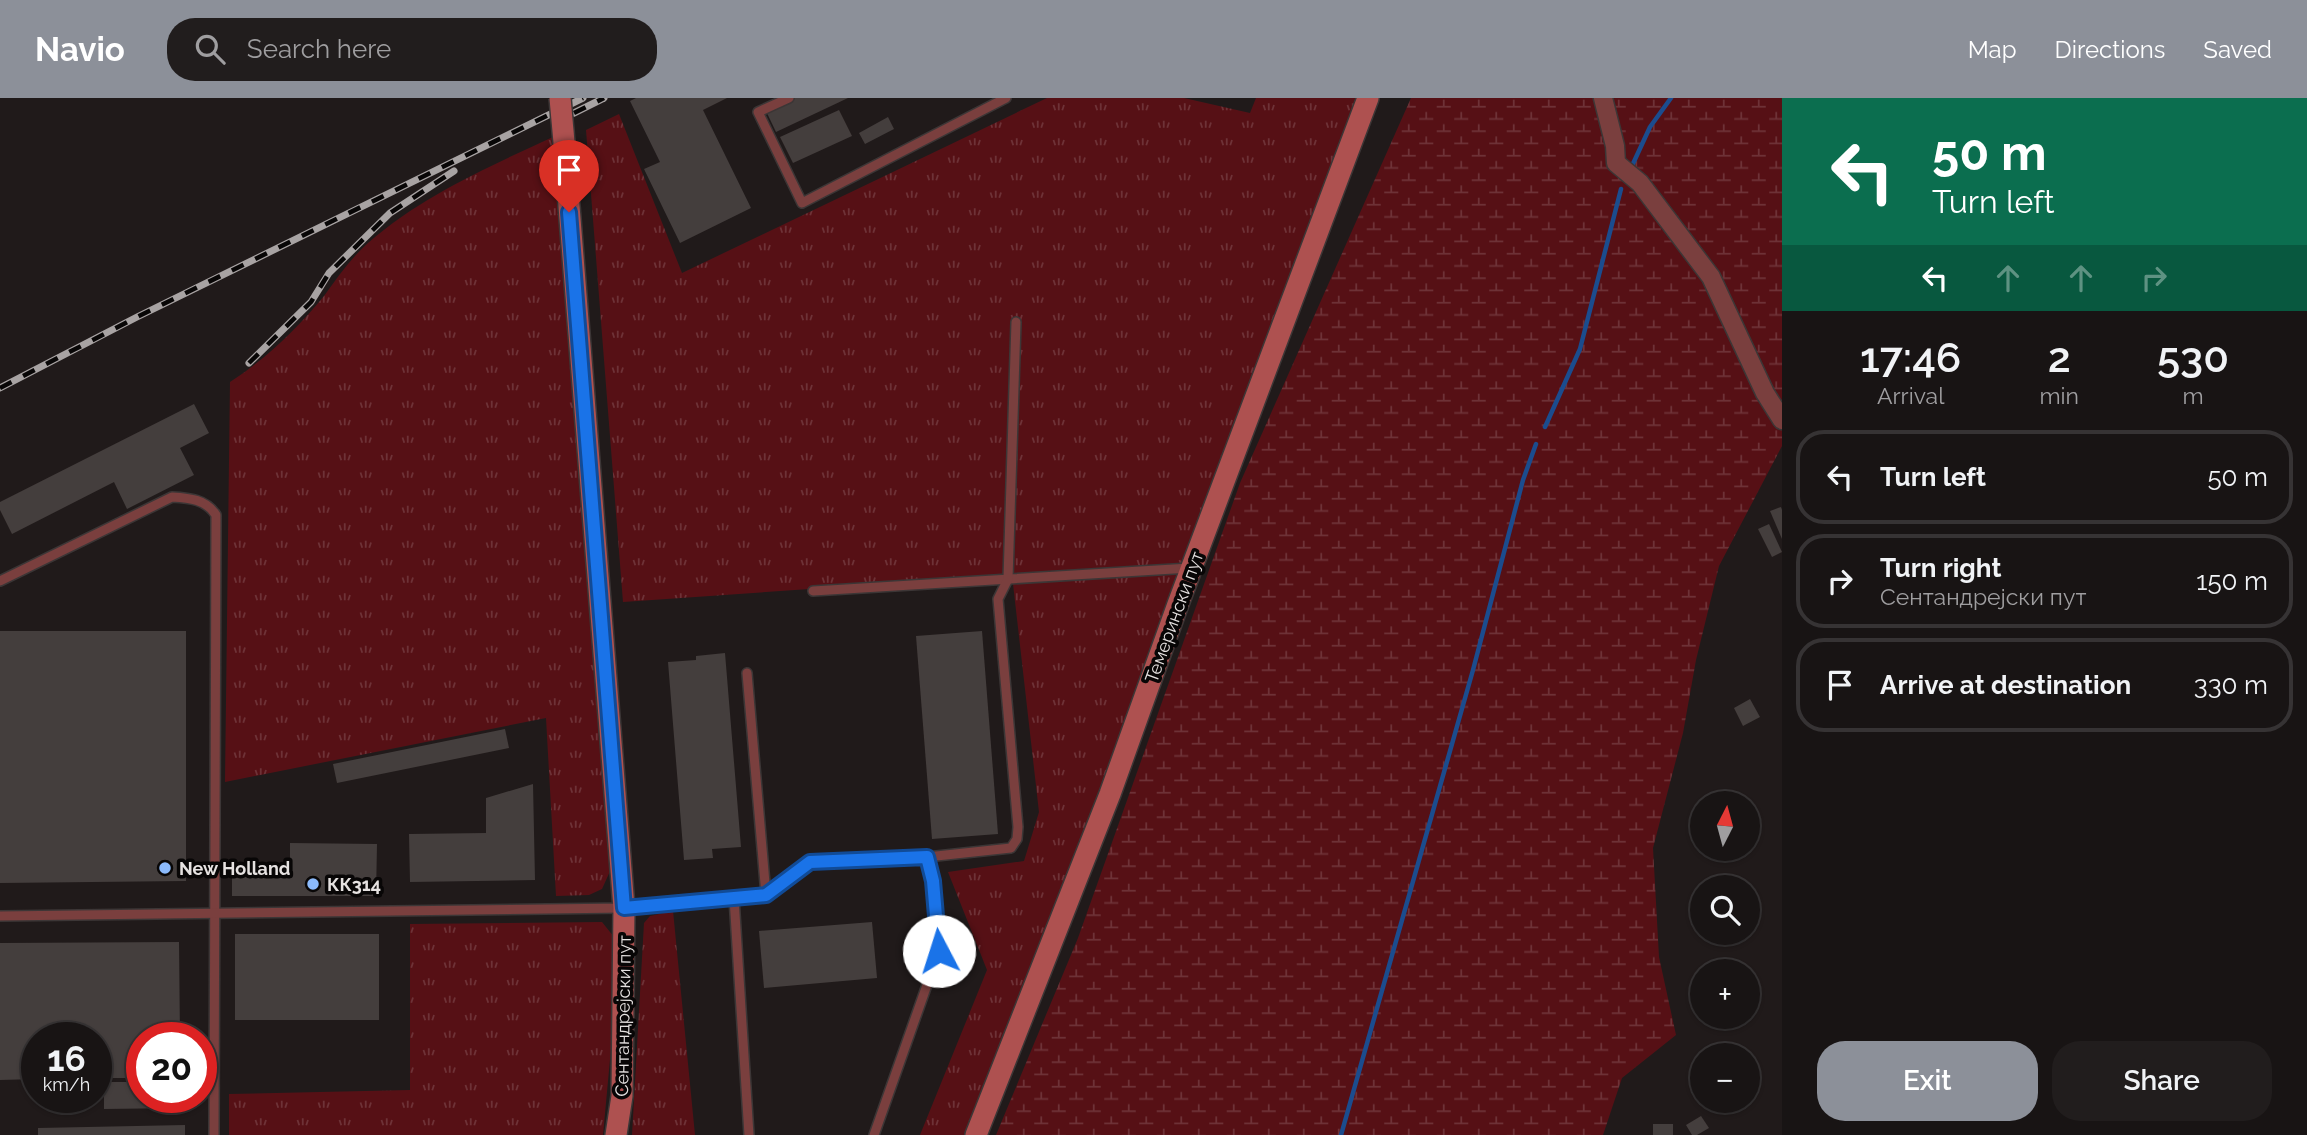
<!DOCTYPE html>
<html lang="en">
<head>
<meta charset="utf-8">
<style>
  :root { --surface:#181414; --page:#211d1d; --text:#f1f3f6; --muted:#9f9ea0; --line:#363334; --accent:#8c9099 }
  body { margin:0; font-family:Raleway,sans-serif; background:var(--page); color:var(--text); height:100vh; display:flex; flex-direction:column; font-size:26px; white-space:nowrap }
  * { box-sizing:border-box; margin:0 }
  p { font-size:23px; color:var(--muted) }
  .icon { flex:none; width:38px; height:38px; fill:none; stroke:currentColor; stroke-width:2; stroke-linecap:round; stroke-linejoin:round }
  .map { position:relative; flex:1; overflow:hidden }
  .details { display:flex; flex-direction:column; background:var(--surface); width:525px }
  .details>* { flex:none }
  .banner { background:#0b6e4f; color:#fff; overflow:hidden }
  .needle { width:46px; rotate:6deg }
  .controls { position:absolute; left:1690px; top:693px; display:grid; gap:14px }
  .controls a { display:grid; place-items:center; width:70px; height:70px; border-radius:50%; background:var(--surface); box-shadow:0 2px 5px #0004,0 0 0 2px var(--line); font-size:35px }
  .speed { position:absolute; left:21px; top:924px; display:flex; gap:14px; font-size:35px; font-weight:700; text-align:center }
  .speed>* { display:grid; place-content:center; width:91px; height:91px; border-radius:50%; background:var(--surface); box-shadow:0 2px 5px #0004,0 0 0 2px var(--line); line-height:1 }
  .speed small { font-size:18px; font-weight:400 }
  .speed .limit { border:10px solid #d22; background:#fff; color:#111 }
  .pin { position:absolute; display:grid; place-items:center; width:60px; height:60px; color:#fff; margin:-72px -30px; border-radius:50% 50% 50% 0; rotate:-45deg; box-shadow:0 0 7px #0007 }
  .pin .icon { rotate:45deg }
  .me { position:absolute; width:77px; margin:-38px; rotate:355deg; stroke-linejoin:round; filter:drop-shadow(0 0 5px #0008) }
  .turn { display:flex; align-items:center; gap:24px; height:147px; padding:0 35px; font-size:32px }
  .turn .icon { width:91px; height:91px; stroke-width:2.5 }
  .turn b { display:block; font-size:49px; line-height:60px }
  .lanes { display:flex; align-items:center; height:66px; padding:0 35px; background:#0003; justify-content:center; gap:35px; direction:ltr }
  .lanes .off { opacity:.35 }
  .eta { display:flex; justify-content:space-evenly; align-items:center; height:119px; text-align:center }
  .eta b { font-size:42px; font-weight:600; line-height:49px }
  .cta { display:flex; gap:14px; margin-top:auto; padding:14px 35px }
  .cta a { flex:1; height:80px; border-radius:28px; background:var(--accent); color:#fff; font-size:28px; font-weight:600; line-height:80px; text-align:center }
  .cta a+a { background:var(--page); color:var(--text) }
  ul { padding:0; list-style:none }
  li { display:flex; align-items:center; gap:21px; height:94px; margin:0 14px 10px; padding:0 21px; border:4px solid var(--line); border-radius:28px }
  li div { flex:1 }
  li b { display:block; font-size:26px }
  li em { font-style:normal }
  header { display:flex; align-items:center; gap:42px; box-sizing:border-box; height:98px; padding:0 35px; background:var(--accent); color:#fff }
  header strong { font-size:33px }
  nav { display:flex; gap:38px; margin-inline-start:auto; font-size:24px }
  .search { width:490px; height:63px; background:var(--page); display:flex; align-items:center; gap:18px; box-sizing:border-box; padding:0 24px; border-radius:28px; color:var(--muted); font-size:26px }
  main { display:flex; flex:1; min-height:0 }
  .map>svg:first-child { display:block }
</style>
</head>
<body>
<header>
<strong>Navio</strong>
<div class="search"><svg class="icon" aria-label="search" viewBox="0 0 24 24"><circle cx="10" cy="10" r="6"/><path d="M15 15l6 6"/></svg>Search here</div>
<nav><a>Map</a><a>Directions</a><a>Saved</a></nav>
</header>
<main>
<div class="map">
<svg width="1782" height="1037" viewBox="0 0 1782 1037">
  <defs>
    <pattern id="grass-tufts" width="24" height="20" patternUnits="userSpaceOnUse" patternTransform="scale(1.75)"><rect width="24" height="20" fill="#561015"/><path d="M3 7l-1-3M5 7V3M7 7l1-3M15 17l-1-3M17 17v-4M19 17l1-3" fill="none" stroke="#6e3237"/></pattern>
    <pattern id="wetland-marsh" width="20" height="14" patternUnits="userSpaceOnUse" patternTransform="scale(1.75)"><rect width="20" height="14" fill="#561015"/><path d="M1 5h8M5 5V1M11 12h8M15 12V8" fill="none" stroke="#6e3237"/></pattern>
  </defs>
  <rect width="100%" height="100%" fill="#201a1a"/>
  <g fill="url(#grass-tufts)">
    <path d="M 1047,0 L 1184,0 L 1250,15 L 1256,0 L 1369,0 L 976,1037 L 920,1037 L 987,872 L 948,774 L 1024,763 L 1039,714 L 1012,477 L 623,504 L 586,32 L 619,16 L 682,175 Z"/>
    <path d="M 557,37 L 611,771 L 602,791 L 589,797 L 556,798 L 546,620 L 225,684 L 230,284 C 267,260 296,232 324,198 C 338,179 350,161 368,145 C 424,96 491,68 557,37 Z"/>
    <path d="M 673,813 L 695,1037 L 632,1037 L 644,825 L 650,818 Z"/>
    <path d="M 602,824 L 614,839 L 618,875 L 603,1037 L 229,1037 L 229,996 L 410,992 L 410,826 Z"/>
  </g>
  <path fill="url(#wetland-marsh)" d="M 1411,0 L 1782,0 L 1782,348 L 1719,468 L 1696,562 L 1683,635 L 1653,750 L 1659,859 L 1676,937 L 1622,980 L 1603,1037 L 996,1037 L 1078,840 L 1240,385 Z"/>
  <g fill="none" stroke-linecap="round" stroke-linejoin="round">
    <g stroke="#1b4c8e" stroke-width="4.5">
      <path d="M 1631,70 L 1650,29 L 1671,0"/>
      <path d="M 1545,329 L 1580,251 L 1621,91"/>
      <path d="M 1341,1037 L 1473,572 L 1523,382 L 1536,346"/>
    </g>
  </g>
  <g fill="#443e3d">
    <path d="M 636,0 L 727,0 L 703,12 L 751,110 L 680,145 L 644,71 L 660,64 L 630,3 Z"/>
    <path d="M 794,0 L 848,0 L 776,34 L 766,13 Z"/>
    <path d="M 839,12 L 852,38 L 793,65 L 780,39 Z"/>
    <path d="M 888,19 L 894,31 L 865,46 L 859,35 Z"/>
    <path d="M 194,306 L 209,335 L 180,350 L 194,377 L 127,411 L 114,384 L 12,436 L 0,412 L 0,404 Z"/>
    <path d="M 1781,409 L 1782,412 L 1782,441 L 1770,413 Z"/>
    <path d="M 1769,426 L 1782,454 L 1772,459 L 1758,431 Z"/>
    <path d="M 0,533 L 186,533 L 186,783 L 0,785 Z"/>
    <path d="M 982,533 L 998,736 L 932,741 L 916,538 Z"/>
    <path d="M 725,555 L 741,749 L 712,751 L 713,760 L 684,762 L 668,564 L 696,562 L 696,558 Z"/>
    <path d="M 1750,601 L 1760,619 L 1743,628 L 1734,610 Z"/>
    <path d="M 505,631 L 509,650 L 337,685 L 333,666 Z"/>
    <path d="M 533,686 L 535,782 L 410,784 L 409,736 L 486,735 L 486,700 Z"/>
    <path d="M 290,745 L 377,746 L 376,798 L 232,798 L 232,765 L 290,765 Z"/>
    <path d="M 872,824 L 877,880 L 764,890 L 759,833 Z"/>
    <rect x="235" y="836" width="144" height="86"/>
    <path d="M 179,844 L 180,940 L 142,940 L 142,980 L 96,980 L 96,940 L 37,940 L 37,981 L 0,982 L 0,845 Z"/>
    <path d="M 104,984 L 142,984 L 142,999 L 181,999 L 181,1010 L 104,1011 Z"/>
    <path d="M 1701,1018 L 1709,1030 L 1697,1037 L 1692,1037 L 1686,1027 Z"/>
    <rect x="1653" y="1026" width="20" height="11"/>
    <path d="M 185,1027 L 185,1037 L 38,1037 L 38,1030 Z"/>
  </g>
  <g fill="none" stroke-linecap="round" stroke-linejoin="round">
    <defs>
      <g id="lane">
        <path d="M 789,0 L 758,14 L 802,105 L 1006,0"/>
        <path d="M 0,483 L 172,399 C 189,400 206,401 216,417 L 214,1037"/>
        <path d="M 813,493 L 1190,470"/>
        <path d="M 747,575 L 766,797"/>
        <path d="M 927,759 L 1011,750 L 1017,741 L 1018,729 L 998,501 L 1008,481 L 1016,224"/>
        <path d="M 734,800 L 749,1037"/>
        <path d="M 0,818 L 624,810 L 766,797 L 810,764 L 927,759 L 933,783 L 939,853 L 874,1037"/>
      </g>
      <path id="street" d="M 1603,0 L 1615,48 L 1616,65 L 1640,85 L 1711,179 L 1765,295 L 1782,322"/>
      <g id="secondary">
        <path d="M 564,44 L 624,810 L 622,998 L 616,1037"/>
        <path d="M 976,1037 L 1110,696 L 1178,506 L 1368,0"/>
      </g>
    </defs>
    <use href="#lane" stroke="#3c3636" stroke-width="12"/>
    <use href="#street" stroke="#3c3636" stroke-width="21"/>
    <use href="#secondary" stroke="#3c3636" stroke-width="24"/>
    <use href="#lane" stroke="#7a3f3e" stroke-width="9"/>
    <use href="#street" stroke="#7a3f3e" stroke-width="18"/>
    <use href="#secondary" stroke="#ae5150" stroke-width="21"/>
    <defs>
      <g id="rail">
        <path d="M 574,15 L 604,0"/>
        <path d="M 249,265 L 311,204 L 329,175 L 390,115 L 454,73"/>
        <path d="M 0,290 L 137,219 L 583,0"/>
      </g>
    </defs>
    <use href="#rail" stroke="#a8a3a3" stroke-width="7"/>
    <use href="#rail" stroke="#080606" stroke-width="4.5" stroke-dasharray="13" stroke-linecap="butt"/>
    <defs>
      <path id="secondary-bridge" d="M 560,0 L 564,44"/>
    </defs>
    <use href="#secondary-bridge" stroke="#3c3636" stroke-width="24" stroke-linecap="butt"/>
    <use href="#secondary-bridge" stroke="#ae5150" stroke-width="21"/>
  </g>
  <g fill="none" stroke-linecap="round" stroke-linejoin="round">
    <defs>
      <path id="route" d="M 569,114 L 624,810 L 766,797 L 810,764 L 927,759 L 933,783 L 939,853"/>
    </defs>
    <use href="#route" stroke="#114b97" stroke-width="18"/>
    <use href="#route" stroke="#1a73e8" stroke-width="12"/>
  </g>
  <g fill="#8bbafc" stroke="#080606" stroke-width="2.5">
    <circle cx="165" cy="770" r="7"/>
    <circle cx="313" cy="786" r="7"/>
  </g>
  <g text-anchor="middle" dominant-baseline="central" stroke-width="7" stroke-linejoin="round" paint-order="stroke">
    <g font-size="18" fill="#e6e2e1" stroke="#080606">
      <text transform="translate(1174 519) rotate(-70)">Темерински пут</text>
      <text transform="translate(623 918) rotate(-89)">Сентандрејски пут</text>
    </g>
    <g font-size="18" font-weight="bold" fill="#e6e2e1" stroke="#080606" text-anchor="start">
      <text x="179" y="770">New Holland</text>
      <text x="327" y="786">КК314</text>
    </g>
  </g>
</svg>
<div class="controls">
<a><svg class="needle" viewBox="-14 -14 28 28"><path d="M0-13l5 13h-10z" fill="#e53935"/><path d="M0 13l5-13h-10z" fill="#9f9ea0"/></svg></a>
<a><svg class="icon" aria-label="search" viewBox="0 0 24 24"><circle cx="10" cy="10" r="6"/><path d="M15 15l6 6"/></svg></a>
<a>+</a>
<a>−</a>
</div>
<div class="speed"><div>16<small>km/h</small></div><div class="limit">20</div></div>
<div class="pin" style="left:569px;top:114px;background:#d93025"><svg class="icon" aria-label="arrive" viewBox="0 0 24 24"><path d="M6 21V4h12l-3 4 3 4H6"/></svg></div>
<svg class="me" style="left:939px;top:853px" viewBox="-20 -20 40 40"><circle r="19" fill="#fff"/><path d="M0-13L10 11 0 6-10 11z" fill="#1a73e8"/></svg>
</div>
<section class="details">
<div class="banner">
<div class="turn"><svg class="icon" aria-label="left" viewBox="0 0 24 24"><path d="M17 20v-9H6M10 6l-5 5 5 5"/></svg><div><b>50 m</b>Turn left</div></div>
<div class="lanes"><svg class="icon" aria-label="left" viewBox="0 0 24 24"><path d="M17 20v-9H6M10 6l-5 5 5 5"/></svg><svg class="icon off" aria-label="ahead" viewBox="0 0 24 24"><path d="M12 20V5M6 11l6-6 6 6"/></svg><svg class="icon off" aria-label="ahead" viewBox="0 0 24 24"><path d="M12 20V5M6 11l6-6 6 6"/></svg><svg class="icon off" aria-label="right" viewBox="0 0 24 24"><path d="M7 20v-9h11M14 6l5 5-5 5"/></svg></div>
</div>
<div class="eta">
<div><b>17:46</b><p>Arrival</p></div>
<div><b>2</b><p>min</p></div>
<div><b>530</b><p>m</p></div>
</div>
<ul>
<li><svg class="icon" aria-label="left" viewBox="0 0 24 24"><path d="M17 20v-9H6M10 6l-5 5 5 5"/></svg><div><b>Turn left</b></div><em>50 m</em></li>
<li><svg class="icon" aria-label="right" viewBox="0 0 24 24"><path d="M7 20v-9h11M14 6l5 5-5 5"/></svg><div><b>Turn right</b><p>Сентандрејски пут</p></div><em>150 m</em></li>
<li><svg class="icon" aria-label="arrive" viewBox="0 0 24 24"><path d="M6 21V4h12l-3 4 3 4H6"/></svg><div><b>Arrive at destination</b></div><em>330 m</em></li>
</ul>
<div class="cta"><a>Exit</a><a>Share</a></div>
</section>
</main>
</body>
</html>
